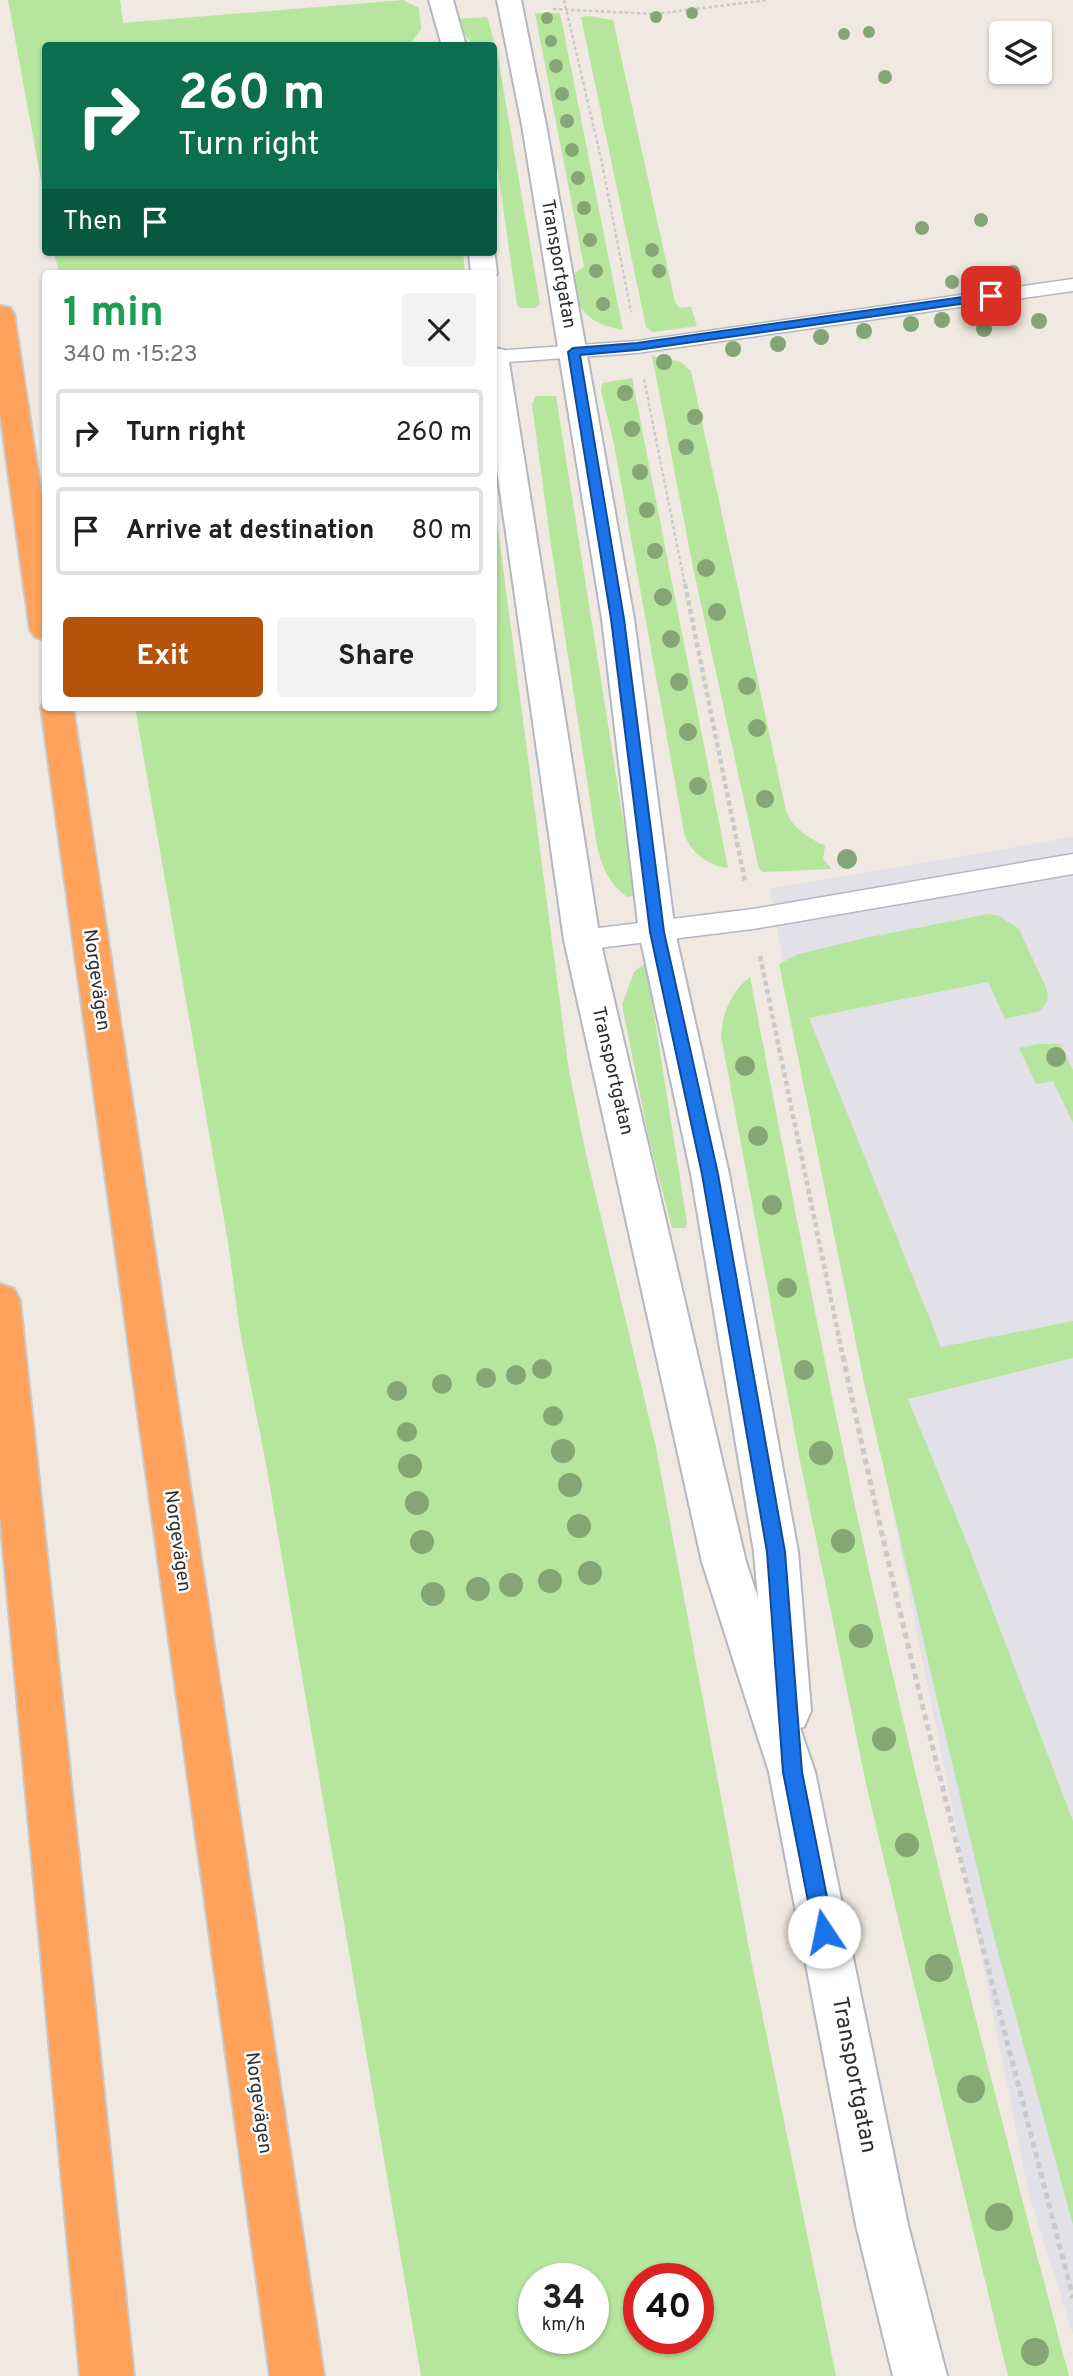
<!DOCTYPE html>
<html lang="en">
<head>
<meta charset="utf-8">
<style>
  :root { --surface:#fff; --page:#f2f2f2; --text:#202124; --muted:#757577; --line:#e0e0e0; --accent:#b45309 }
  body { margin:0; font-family:Overpass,sans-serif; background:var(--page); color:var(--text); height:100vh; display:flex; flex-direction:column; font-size:26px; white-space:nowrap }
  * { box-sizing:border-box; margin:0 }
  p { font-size:23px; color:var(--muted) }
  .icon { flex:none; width:38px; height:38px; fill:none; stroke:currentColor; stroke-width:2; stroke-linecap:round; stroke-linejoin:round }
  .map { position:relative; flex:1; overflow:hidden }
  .details { position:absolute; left:42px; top:270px; width:455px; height:441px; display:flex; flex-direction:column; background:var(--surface); border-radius:7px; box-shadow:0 2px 5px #0004 }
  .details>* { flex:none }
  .banner { position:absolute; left:42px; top:42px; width:455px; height:214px; border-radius:7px; box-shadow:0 2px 5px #0004; background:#0b6e4f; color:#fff; overflow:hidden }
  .controls { position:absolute; left:989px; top:21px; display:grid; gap:14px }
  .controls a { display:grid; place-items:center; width:63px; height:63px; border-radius:7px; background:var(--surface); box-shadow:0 2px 5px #0004; font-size:35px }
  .speed { position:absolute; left:518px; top:2263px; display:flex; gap:14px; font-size:35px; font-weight:700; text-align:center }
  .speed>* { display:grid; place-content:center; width:91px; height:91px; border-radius:50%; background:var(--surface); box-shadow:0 2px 5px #0004; line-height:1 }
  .speed small { font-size:18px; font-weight:400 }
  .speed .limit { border:10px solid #d22; background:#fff; color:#111 }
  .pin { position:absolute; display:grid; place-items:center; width:60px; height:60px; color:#fff; margin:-30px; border-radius:14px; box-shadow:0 4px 10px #0006 }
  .me { position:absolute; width:77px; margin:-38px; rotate:349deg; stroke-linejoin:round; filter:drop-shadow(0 0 5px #0008) }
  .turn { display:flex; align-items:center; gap:24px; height:147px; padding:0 21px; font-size:32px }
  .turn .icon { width:91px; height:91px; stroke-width:2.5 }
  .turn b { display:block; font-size:49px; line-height:60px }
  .then { display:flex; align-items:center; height:66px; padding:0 21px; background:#0003; gap:14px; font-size:26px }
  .round { display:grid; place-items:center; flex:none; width:74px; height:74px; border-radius:7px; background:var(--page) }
  .head { display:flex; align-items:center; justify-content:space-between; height:119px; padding:0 21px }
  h1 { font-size:42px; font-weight:700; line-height:52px; color:#1e9e55 }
  .action { display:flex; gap:14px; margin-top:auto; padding:14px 21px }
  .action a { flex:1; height:80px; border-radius:7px; background:var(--accent); color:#fff; font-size:28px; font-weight:700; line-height:80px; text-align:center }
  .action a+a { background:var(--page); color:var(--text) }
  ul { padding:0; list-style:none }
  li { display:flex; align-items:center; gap:21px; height:88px; margin:0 14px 10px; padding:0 7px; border:4px solid var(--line); border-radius:7px }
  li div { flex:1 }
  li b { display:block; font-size:26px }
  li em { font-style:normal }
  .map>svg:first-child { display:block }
</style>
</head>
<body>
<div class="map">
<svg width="1073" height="2376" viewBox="0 0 1073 2376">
  <rect width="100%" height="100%" fill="#efe9e1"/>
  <path fill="#e3e1e8" d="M 1073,837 L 1073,2335 L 1029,2195 L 769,889 Z"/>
  <g fill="#b6e59e" fill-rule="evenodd">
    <path d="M 8,0 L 120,0 L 123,23 L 403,0 L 419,8 L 421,29 L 409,46 L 46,46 L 45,202 Z"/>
    <path d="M 535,13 L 560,13 L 623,330 C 588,324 577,310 569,277 L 584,267 Z"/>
    <path d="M 588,16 L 613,20 L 675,302 L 679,308 L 691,307 L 697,326 L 653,332 L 646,327 L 581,17 Z"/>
    <path d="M 487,17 L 497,51 L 540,304 L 535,308 L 520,308 L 517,305 L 494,143 L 494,46 L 473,45 L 460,28 L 458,19 Z"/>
    <path d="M 54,252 L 463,252 L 465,273 L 59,273 Z"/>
    <path d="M 652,356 L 681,362 L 691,371 L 786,811 C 793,829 808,837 825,846 L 823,859 L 832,869 L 763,872 L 759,869 L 694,572 Z"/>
    <path d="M 632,378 L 728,868 C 708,866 689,852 684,832 L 614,444 L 601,391 L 602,383 Z"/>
    <path d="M 536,396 L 556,396 L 635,895 L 627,897 C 609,883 602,868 597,846 L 550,538 L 532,404 Z"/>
    <path d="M 494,499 L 569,1071 L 585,1150 L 656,1447 L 751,1959 L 836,2376 L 421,2376 L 266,1464 L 239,1326 L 229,1248 L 135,707 L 494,707 ZM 534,2278 L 593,2278 L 593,2338 L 534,2338 ZM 639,2278 L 698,2278 L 698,2338 L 639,2338 Z"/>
    <path d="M 988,914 L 999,916 L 1019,929 L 1047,990 L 1048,1000 L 1040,1011 L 1005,1019 L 988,982 L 809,1018 L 941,1347 L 1073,1321 L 1073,1358 L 908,1399 L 971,1553 L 1073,1821 L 1073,2225 L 991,1926 L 942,1721 L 865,1387 L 779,964 L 799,954 L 865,938 Z"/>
    <path d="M 646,963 L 687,1223 L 685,1228 L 672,1228 L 649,1139 L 622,1005 L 634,972 Z"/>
    <path d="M 750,977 C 795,1210 839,1445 893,1676 C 947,1911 1007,2144 1069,2376 L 1008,2376 L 868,1793 L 797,1446 L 721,1036 C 723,1012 731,992 750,977 Z"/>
    <path d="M 1038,1044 L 1060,1044 L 1073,1070 L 1073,1123 L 1053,1081 L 1036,1084 L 1019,1048 Z"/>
  </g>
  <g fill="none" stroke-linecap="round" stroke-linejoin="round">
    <defs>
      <g id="service">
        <path d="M 1073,279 L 1073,291 L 637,353 L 494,363 L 494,351 L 637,341 Z"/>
        <path d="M 1073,854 L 1073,874 L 753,929 L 582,950 L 572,947 L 568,940 L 572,933 L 582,930 L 753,909 Z"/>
      </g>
      <g id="tertiary">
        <path d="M 429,0 L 453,0 L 466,46 L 442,46 Z"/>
        <path d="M 497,0 L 521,0 L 546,125 L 634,619 L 675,932 L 729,1174 L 798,1552 L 811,1711 L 804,1727 L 800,1728 L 815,1772 L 908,2225 L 947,2376 L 893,2376 L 856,2225 L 769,1772 L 702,1562 L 564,940 L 494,449 L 494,348 L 504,350 L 508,356 L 600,940 L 746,1562 L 758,1598 L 754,1552 L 691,1174 L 639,932 L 602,619 L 522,125 Z"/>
        <path d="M 494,249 L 497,273 L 494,279 L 494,273 L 471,273 L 469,252 L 494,252 Z"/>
      </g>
      <g id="motorway">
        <path d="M 0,306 L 10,308 L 14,314 L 46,524 L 46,640 L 35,637 L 30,630 L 0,412 Z"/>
        <path d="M 46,699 L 46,707 L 73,707 L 324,2376 L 270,2376 L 41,707 Z"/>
        <path d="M 0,1284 L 14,1289 L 20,1301 L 134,2376 L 80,2376 L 0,1515 Z"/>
      </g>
    </defs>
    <use href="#service" stroke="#b4b7c1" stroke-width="3"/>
    <use href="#tertiary" stroke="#b4b7c1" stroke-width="4"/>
    <use href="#motorway" stroke="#c9c9c9" stroke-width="4"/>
    <g stroke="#c9c9c9" stroke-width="2.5" stroke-dasharray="3.5 2.5" stroke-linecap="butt">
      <path d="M 564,0 L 602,163 L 631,312"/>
      <path d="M 553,9 L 654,14 L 768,0"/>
      <path d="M 644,379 L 685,585"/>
    </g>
    <g stroke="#c9c9c9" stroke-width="4.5" stroke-dasharray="5 3.5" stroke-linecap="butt">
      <path d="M 685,584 L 745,882"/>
      <path d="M 760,956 L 843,1357"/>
    </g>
    <path stroke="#c9c9c9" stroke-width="5" stroke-dasharray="6 4.5" stroke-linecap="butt" d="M 843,1356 C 909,1672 993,1985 1073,2298"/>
    <use href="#service" fill="#fff" fill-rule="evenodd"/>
    <use href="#tertiary" fill="#fff" fill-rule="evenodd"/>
    <use href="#motorway" fill="#ffa35c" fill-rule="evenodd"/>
  </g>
  <g fill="#84a574">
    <circle cx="692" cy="13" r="6"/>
    <circle cx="656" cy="17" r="6"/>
    <circle cx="547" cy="18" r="6"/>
    <circle cx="869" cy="32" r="6"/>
    <circle cx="844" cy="34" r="6"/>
    <circle cx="551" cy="41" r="6"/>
    <circle cx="556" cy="66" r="7"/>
    <circle cx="885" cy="77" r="7"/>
    <circle cx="562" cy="94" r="7"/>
    <circle cx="567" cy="121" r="7"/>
    <circle cx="572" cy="150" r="7"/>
    <circle cx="578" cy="178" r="7"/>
    <circle cx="584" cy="208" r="7"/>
    <circle cx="981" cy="220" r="7"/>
    <circle cx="922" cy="228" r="7"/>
    <circle cx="590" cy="240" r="7"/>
    <circle cx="652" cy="250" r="7"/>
    <circle cx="596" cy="271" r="7"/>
    <circle cx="659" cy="271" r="7"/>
    <circle cx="1013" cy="272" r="7"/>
    <circle cx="952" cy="282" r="7"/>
    <circle cx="603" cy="304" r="7"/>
    <circle cx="942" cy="320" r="8"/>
    <circle cx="1039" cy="321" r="8"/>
    <circle cx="911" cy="324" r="8"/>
    <circle cx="984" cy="329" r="8"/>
    <circle cx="864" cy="331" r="8"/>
    <circle cx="821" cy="337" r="8"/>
    <circle cx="778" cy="344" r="8"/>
    <circle cx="733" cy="349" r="8"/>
    <circle cx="664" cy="362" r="8"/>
    <circle cx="625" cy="393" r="8"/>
    <circle cx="695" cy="417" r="8"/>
    <circle cx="632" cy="429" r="8"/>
    <circle cx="686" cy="447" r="8"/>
    <circle cx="640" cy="472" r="8"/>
    <circle cx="647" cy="510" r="8"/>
    <circle cx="655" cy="551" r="8"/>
    <circle cx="706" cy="568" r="9"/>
    <circle cx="663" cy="597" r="9"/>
    <circle cx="717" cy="612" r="9"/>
    <circle cx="671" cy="639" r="9"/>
    <circle cx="679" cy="682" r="9"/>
    <circle cx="747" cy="686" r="9"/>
    <circle cx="757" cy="728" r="9"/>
    <circle cx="688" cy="732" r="9"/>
    <circle cx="698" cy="786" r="9"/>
    <circle cx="765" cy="799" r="9"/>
    <circle cx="847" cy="859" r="10"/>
    <circle cx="1056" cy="1057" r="10"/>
    <circle cx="745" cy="1066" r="10"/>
    <circle cx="758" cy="1136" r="10"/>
    <circle cx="772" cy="1205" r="10"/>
    <circle cx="787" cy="1288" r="10"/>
    <circle cx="542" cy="1369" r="10"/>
    <circle cx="804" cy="1370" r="10"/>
    <circle cx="516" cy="1375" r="10"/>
    <circle cx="486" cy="1378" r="10"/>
    <circle cx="442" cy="1384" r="10"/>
    <circle cx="397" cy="1391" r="10"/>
    <circle cx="553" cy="1416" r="10"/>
    <circle cx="407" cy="1432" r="10"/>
    <circle cx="563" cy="1451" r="12"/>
    <circle cx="821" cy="1453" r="12"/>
    <circle cx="410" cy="1466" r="12"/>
    <circle cx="570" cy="1485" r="12"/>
    <circle cx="417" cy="1503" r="12"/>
    <circle cx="579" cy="1526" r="12"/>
    <circle cx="843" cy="1541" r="12"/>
    <circle cx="422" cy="1542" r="12"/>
    <circle cx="590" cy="1573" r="12"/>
    <circle cx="550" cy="1581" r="12"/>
    <circle cx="511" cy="1585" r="12"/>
    <circle cx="478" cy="1589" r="12"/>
    <circle cx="433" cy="1594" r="12"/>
    <circle cx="861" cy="1636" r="12"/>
    <circle cx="884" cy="1739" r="12"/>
    <circle cx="907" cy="1845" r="12"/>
    <circle cx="939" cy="1968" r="14"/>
    <circle cx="971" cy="2089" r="14"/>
    <circle cx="999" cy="2217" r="14"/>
    <circle cx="1035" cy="2352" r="14"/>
  </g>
  <path fill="#1a73e8" stroke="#114b97" stroke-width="2" d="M 991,293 L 997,296 L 995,299 L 637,350 L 580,355 L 624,619 L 664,932 L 718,1174 L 785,1552 L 802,1772 L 834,1932 L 831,1939 L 824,1942 L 817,1939 L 814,1932 L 783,1772 L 767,1552 L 702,1174 L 650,932 L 611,619 L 568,352 L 573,348 L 637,343 Z"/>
  <g text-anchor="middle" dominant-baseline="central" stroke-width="5" stroke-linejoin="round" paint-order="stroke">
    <g font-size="19" fill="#2e2e2e" stroke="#fff">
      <text transform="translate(558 264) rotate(80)">Transportgatan</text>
      <text transform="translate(96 980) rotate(82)">Norgevägen</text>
      <text transform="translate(612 1071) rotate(77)">Transportgatan</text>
      <text transform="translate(177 1541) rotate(82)">Norgevägen</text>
      <text transform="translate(258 2103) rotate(82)">Norgevägen</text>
    </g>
    <g font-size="23" fill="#2e2e2e" stroke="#fff">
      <text transform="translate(853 2075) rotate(79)">Transportgatan</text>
    </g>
  </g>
</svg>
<div class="controls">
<a><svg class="icon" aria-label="layers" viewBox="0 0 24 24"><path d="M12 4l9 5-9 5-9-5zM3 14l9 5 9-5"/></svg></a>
</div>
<div class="speed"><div>34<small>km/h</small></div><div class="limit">40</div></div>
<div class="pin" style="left:991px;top:296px;background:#d93025"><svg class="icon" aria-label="arrive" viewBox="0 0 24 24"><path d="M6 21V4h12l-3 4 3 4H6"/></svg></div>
<svg class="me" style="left:824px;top:1932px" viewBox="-20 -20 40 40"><circle r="19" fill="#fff"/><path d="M0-13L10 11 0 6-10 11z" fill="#1a73e8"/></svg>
<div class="banner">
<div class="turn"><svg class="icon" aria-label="right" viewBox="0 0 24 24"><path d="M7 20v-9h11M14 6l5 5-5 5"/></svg><div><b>260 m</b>Turn right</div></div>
<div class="then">Then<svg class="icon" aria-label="arrive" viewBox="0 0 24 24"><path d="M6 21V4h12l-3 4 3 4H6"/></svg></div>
</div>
<section class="details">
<div class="head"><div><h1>1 min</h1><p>340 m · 15:23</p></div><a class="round"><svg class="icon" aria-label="close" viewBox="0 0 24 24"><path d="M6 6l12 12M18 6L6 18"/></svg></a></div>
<ul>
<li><svg class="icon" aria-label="right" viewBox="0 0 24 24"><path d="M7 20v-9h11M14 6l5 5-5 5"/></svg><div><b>Turn right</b></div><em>260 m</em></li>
<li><svg class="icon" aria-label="arrive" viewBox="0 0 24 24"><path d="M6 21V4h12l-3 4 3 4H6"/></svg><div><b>Arrive at destination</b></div><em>80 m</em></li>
</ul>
<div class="action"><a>Exit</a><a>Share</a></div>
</section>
</div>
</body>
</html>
